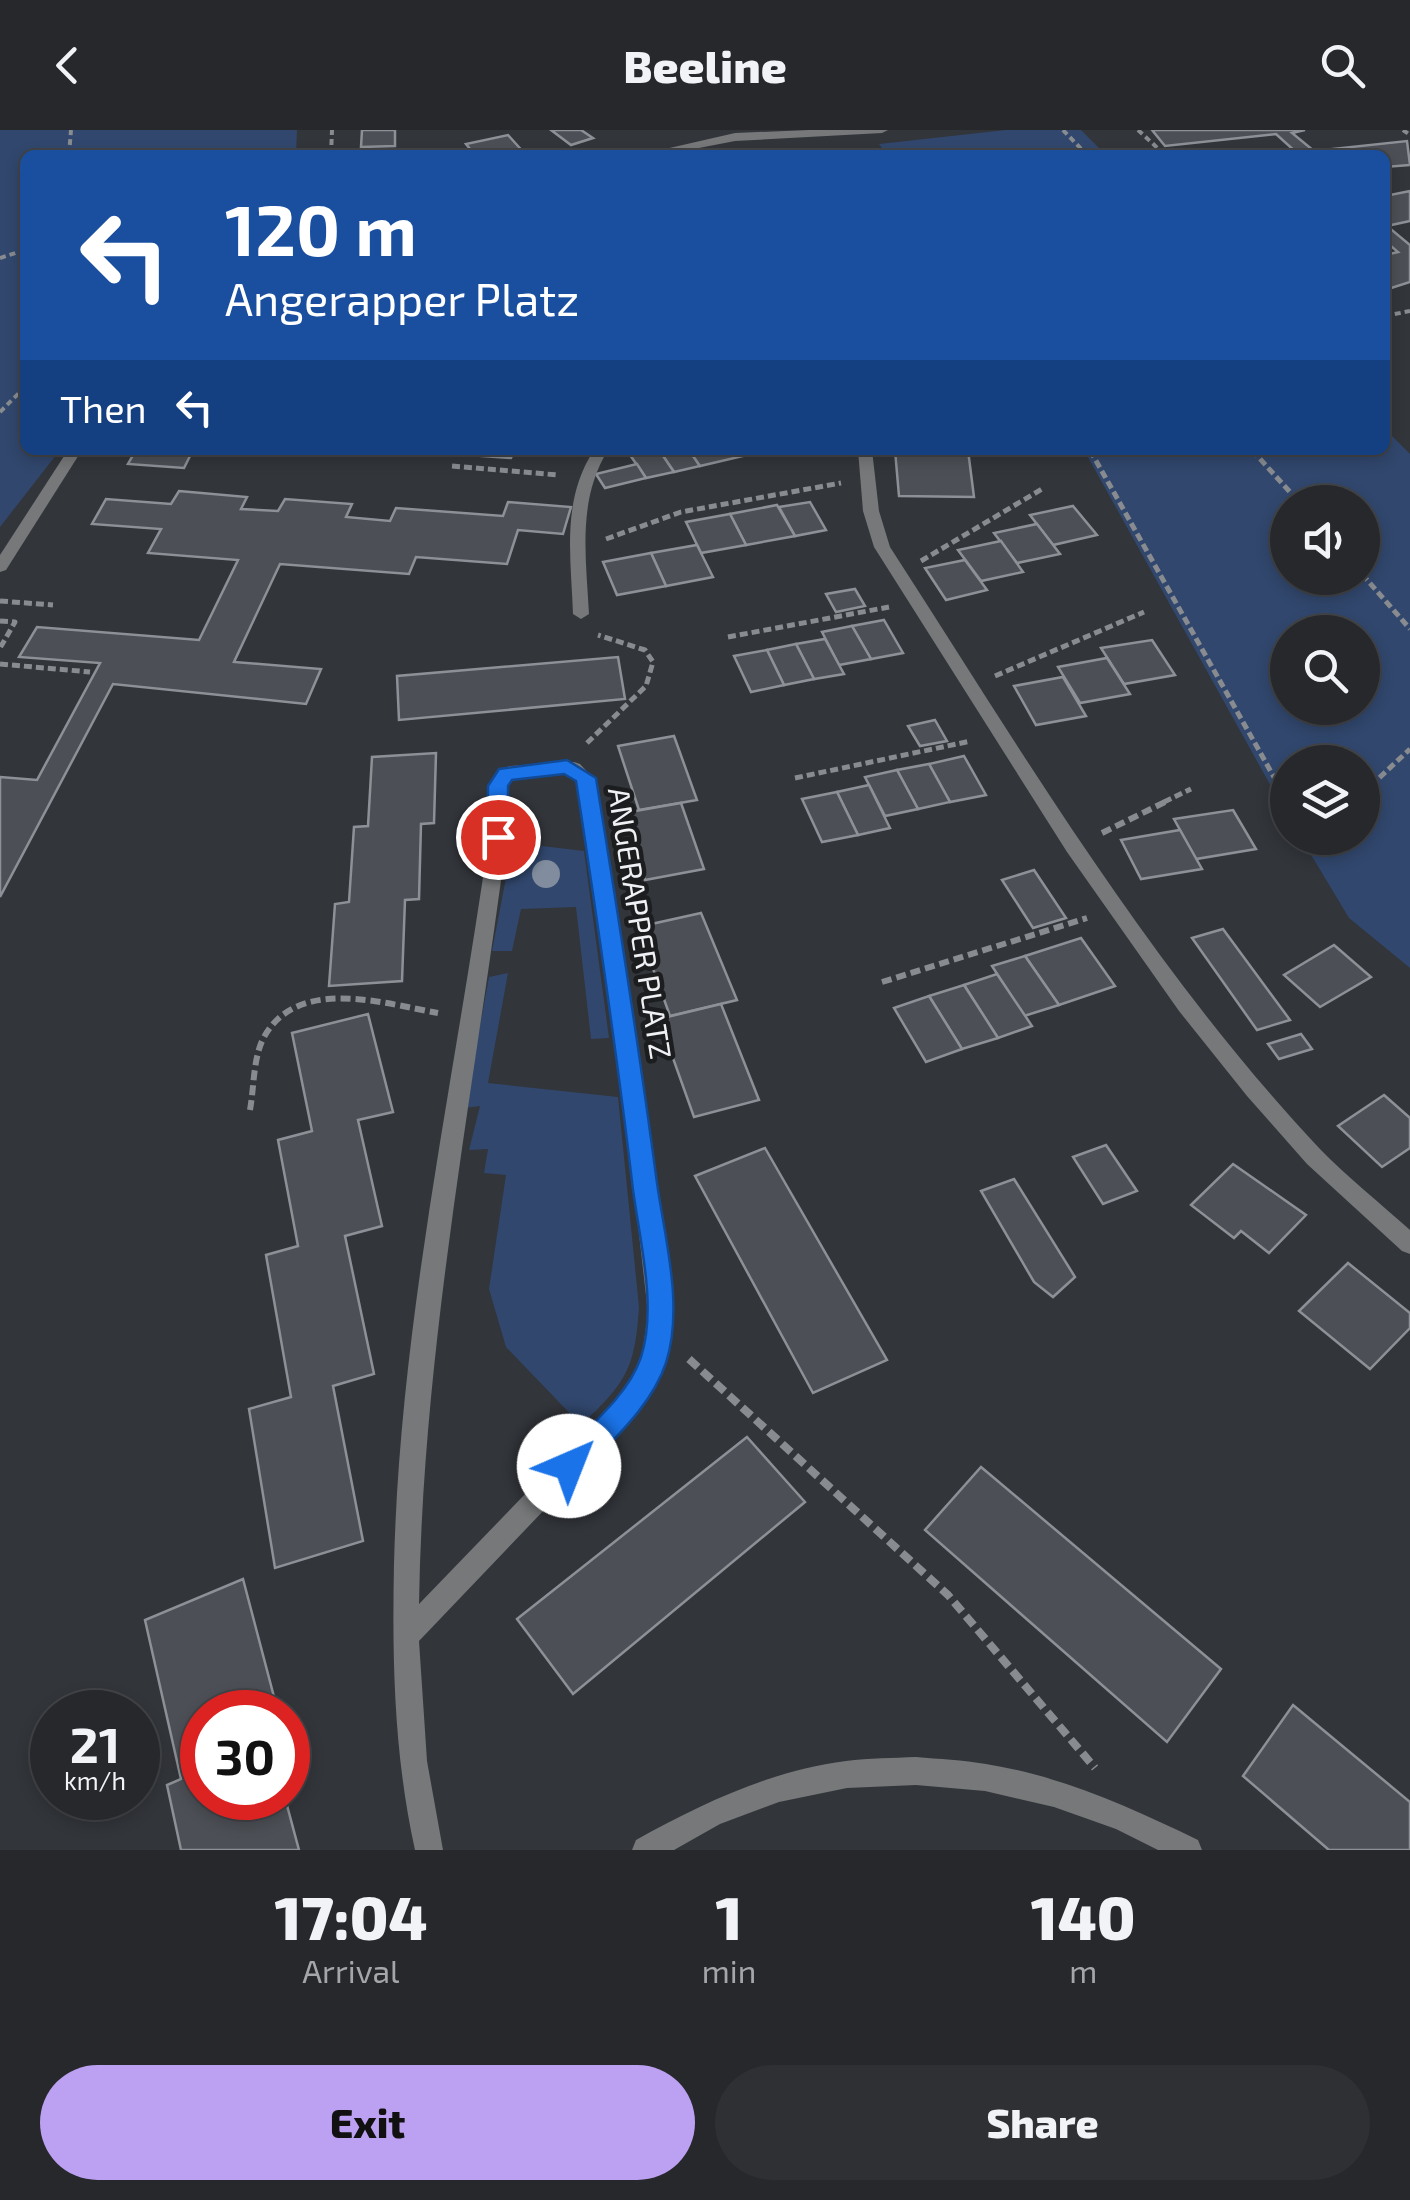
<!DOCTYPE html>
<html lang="en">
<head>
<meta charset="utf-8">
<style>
  :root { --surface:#26282c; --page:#2e3034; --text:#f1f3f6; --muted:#a4a6a9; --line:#424448; --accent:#bca0f2 }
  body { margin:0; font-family:"Exo 2",sans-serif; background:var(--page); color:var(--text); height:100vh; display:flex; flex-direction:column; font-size:38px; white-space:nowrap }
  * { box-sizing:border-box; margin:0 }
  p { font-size:32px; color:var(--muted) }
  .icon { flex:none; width:55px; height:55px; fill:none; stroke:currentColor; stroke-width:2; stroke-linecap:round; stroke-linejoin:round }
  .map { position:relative; height:1720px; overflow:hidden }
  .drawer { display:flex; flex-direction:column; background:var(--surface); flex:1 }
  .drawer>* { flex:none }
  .top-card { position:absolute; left:20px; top:20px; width:1370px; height:305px; border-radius:15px; box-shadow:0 5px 15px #0003,0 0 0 2px var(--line); background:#1a4fa0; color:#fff; overflow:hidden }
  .fabs { position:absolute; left:1270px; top:355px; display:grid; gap:20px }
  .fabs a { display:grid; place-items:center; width:110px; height:110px; border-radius:50%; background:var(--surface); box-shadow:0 5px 15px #0003,0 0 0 2px var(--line); font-size:50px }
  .speed { position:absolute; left:30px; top:1560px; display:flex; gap:20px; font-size:50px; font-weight:700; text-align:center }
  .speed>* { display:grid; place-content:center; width:130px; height:130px; border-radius:50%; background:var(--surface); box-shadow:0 5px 15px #0003,0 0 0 2px var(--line); line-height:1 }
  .speed small { font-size:25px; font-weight:400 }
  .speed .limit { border:15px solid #d22; background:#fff; color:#111 }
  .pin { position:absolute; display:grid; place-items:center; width:85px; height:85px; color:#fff; margin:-42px; border:5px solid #fff; border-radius:50%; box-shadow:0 2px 10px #0007 }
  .me { position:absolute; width:110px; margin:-55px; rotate:44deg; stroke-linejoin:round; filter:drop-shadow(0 0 8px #0008) }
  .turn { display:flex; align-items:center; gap:35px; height:210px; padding:0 40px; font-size:45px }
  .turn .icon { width:130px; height:130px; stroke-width:2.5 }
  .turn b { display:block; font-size:70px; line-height:85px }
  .then { display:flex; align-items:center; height:95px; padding:0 40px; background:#0003; gap:20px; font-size:38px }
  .eta { display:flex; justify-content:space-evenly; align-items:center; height:170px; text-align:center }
  .eta b { font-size:60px; font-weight:800; line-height:70px }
  .primary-button { display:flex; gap:20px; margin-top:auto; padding:20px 40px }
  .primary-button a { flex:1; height:115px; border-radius:60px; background:var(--accent); color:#111; font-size:40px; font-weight:800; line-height:115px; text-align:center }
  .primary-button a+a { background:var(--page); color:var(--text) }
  header { display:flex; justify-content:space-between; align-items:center; height:130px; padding:0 40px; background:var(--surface); font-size:45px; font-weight:800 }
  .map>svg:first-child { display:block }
</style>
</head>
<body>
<header><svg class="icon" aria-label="back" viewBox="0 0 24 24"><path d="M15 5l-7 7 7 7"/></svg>Beeline<svg class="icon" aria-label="search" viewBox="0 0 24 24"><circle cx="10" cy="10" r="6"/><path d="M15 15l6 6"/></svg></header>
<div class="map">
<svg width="1410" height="1720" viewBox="0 0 1410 1720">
  <rect width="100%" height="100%" fill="#32353a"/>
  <g fill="#31476d" fill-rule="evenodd">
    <path d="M 0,0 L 297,0 L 296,25 L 25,25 L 25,320 L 60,320 L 0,397 Z"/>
    <path d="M 1006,0 L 1081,0 L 1106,25 L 887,25 L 879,14 Z"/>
    <path d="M 1385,299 L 1410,324 L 1410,838 L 1349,788 L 1301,708 L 1362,708 L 1362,632 L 1288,632 L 1287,685 L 1084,320 L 1385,320 ZM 1362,372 L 1362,448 L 1288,448 L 1288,372 ZM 1362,502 L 1362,578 L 1288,578 L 1288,502 Z"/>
    <path d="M 542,716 L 584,721 L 609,908 L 591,909 L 576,777 L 521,779 L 512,821 L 492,821 L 509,732 Z"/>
    <path d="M 508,843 L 488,953 L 618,967 L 639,1177 C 635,1239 626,1253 581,1295 L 506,1217 L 489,1159 L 506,1045 L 484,1043 L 488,1019 L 469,1020 L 480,976 L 465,978 L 489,847 Z"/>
  </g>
  <g fill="#4c4f55" stroke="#8d9197" stroke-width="2.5">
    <path d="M 362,0 L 395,0 L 395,16 L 361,17 Z"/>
    <path d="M 551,0 L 581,0 L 593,8 L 571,15 Z"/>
    <path d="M 1152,0 L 1305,0 L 1292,3 L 1314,21 L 1407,11 L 1410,35 L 1385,37 L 1385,25 L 1286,25 L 1297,23 L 1276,4 L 1165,16 Z"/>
    <path d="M 508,5 L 526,25 L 475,25 L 466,14 Z"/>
    <path d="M 1410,61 L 1410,91 L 1387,96 L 1410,115 L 1410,152 L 1385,160 L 1385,125 L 1398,122 L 1385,111 L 1385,66 Z"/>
    <path d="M 136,320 L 193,320 L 184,338 L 128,334 Z"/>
    <path d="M 471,320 L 514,320 L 511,328 L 470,325 Z"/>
    <path d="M 659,320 L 689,320 L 700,336 L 674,342 Z"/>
    <path d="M 659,320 L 674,342 L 646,348 L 628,322 Z"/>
    <path d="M 689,320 L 739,320 L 743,326 L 700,336 Z"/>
    <path d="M 895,320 L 968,320 L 974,367 L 899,366 Z"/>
    <path d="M 637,334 L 646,348 L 605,358 L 596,344 Z"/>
    <path d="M 179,361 L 247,367 L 241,379 L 278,381 L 285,369 L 352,374 L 346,387 L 390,391 L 396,378 L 503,386 L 508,372 L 571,377 L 563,404 L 518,400 L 507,434 L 416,427 L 409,444 L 280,434 L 234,532 L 321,539 L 306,574 L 113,554 L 0,767 L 0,647 L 37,650 L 100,533 L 19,527 L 37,497 L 199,510 L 238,430 L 148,423 L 161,399 L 92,394 L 106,369 L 171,374 Z"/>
    <path d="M 810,372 L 826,400 L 795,406 L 779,377 Z"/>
    <path d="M 777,375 L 795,406 L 746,415 L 730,384 Z"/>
    <path d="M 1073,376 L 1097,405 L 1053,415 L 1030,385 Z"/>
    <path d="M 730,384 L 746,415 L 701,423 L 686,392 Z"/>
    <path d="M 1037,394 L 1060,424 L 1017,433 L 994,403 Z"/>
    <path d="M 1001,411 L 1023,442 L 981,451 L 958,420 Z"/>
    <path d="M 697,415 L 713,447 L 666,456 L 651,423 Z"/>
    <path d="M 651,423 L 666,456 L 617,465 L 603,432 Z"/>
    <path d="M 965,430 L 987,460 L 946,470 L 925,438 Z"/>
    <path d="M 855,459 L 865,476 L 836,482 L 826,464 Z"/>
    <path d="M 884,490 L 903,523 L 871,529 L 852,496 Z"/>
    <path d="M 852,496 L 871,529 L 839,535 L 822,502 Z"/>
    <path d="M 825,509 L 844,544 L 814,549 L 796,514 Z"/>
    <path d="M 1152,510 L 1175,545 L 1124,554 L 1101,518 Z"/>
    <path d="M 796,514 L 814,549 L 784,555 L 767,520 Z"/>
    <path d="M 767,520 L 784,555 L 751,562 L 734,526 Z"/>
    <path d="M 618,527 L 625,569 L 399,590 L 397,546 Z"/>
    <path d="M 1107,528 L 1130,564 L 1080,573 L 1058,537 Z"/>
    <path d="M 1063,547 L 1086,586 L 1036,595 L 1014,556 Z"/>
    <path d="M 935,590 L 947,611 L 920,616 L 908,596 Z"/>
    <path d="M 674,606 L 697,670 L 639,680 L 618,616 Z"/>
    <path d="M 436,623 L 434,693 L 421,694 L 419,769 L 405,770 L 402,851 L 329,856 L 335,774 L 349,772 L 354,697 L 368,696 L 372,627 Z"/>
    <path d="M 964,626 L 986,665 L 950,672 L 929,634 Z"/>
    <path d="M 929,634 L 950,672 L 918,679 L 897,640 Z"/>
    <path d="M 897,640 L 918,679 L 885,686 L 865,647 Z"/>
    <path d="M 869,655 L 890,698 L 858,705 L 837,662 Z"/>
    <path d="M 837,662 L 858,705 L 822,712 L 802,669 Z"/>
    <path d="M 681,673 L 704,739 L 645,750 L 624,683 Z"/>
    <path d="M 1233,680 L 1256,719 L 1196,729 L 1174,689 Z"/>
    <path d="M 1180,700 L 1202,739 L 1141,749 L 1121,710 Z"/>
    <path d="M 1034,740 L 1066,788 L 1033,798 L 1002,750 Z"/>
    <path d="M 701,783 L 737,870 L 670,886 L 638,797 Z"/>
    <path d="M 1223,799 L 1290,890 L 1257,900 L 1192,808 Z"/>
    <path d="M 1081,808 L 1115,856 L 1059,875 L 1025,826 Z"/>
    <path d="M 1334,815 L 1371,847 L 1320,877 L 1284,845 Z"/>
    <path d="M 1025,826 L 1059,875 L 1024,886 L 992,836 Z"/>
    <path d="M 997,844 L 1032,896 L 998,908 L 964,855 Z"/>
    <path d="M 964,855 L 998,908 L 962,919 L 929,866 Z"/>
    <path d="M 929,866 L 962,919 L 926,932 L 894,878 Z"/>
    <path d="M 721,874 L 759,970 L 694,987 L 659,889 Z"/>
    <path d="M 368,884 L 393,982 L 358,990 L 382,1096 L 345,1106 L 374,1244 L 333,1256 L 363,1411 L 275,1438 L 249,1279 L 291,1267 L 266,1125 L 298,1116 L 278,1010 L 312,1001 L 292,903 Z"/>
    <path d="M 1301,904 L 1312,919 L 1279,929 L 1268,914 Z"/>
    <path d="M 1384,965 L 1410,988 L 1410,1018 L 1382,1037 L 1338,996 Z"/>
    <path d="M 1106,1015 L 1137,1061 L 1103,1074 L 1073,1027 Z"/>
    <path d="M 765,1018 L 887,1230 L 813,1263 L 695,1046 Z"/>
    <path d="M 1233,1034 L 1306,1085 L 1269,1123 L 1241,1101 L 1234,1108 L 1191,1075 Z"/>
    <path d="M 1014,1049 L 1075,1147 L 1053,1167 L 1034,1152 L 981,1061 Z"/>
    <path d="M 1348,1133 L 1410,1183 L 1410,1198 L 1370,1239 L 1299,1181 Z"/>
    <path d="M 747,1307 L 805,1372 L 573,1564 L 517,1489 Z"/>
    <path d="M 981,1337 L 1221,1539 L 1167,1612 L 925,1400 Z"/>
    <path d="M 243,1449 L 278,1582 L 202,1582 L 202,1668 L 285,1668 L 299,1720 L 181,1720 L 167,1655 L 181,1649 L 145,1490 Z"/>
    <path d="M 1293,1575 L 1410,1672 L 1410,1720 L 1329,1720 L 1243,1646 Z"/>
  </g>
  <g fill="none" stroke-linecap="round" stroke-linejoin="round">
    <g stroke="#888b8f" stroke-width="4" stroke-dasharray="6 4" stroke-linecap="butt">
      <path d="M 1063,0 L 1087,25"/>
      <path d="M 1138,0 L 1165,25"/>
      <path d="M 1403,0 L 1410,5"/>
      <path d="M 69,25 L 71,0"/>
      <path d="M 331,25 L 332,0"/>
      <path d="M 0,128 L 25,120"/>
      <path d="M 1385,186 L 1410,181"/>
      <path d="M 0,282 L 25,257"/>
    </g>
    <g stroke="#888b8f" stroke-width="5" stroke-dasharray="8 4" stroke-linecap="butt">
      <path d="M 1090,320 L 1288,672"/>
      <path d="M 1252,320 L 1299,372"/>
      <path d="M 452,336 L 558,345"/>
      <path d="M 606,409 L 681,382 L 841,353"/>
      <path d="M 921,431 L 1042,359"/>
      <path d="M 1362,444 L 1410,499"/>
      <path d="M 0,471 L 53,475"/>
      <path d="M 0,491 L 15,492 L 0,518"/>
      <path d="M 728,507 L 889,477"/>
      <path d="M 0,534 L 90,542"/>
      <path d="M 995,546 L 1144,482"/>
      <path d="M 587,613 L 646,556 L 653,532 L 645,520 L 598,505"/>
      <path d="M 795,648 L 971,611"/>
      <path d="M 1362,664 L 1410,619"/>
      <path d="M 1164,672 L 1191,659"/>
    </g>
    <g stroke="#888b8f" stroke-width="6" stroke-dasharray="10 5" stroke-linecap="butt">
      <path d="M 1286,670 L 1288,673"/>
      <path d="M 1102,703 L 1169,670"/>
      <path d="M 1307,708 L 1310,712 L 1318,708"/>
      <path d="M 882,852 L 1087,788"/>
      <path d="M 250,980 C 254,958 253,932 262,911 C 294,845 382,873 438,883"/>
    </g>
    <path stroke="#888b8f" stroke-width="8" stroke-dasharray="12 6" stroke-linecap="butt" d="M 689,1229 L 948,1465 L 1095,1638"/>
    <g fill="#76787a" fill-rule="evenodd">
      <path d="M 809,0 L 888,0 L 882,3 L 735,11 L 663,25 L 639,25 L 735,3 Z"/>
      <path d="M 68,320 L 82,320 L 6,440 L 0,442 L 0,425 Z"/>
      <path d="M 594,320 L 608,320 C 577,370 586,427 589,484 L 581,489 L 573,484 C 571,427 561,370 594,320 Z"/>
      <path d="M 858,320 L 872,320 L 879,381 L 890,417 C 1023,623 1150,838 1319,1018 C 1347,1047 1380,1073 1410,1100 L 1410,1124 L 1402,1121 L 1307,1034 L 1247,966 L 1179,881 L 1067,722 L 874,417 L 863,381 Z"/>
      <path d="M 574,632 L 580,634 L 597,652 L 639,927 L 672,1183 L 671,1207 L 664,1236 L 632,1288 L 419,1511 L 427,1631 L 443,1720 L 415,1720 C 394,1625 392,1530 394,1434 C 400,1191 454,953 488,713 L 490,652 L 504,638 L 510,636 ZM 570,644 L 579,654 L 619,927 L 648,1183 L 641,1232 L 614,1272 L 419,1474 C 423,1217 473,967 506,713 L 508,654 L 515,648 Z"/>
      <path d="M 916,1627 C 939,1629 963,1630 986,1634 C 1061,1646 1130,1677 1198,1710 L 1202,1720 L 1158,1720 L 1116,1699 L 1054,1677 L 985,1661 L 916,1655 L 847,1658 L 779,1672 L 720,1694 L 674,1720 L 632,1720 L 636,1710 C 703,1673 770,1641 846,1631 C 869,1628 893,1628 916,1627 Z"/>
    </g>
  </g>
  <circle fill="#818c9e" cx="546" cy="744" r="14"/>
  <path fill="#1a73e8" stroke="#114b97" stroke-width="2.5" d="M 567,630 L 596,648 C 618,783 639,917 657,1053 C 665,1109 684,1177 666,1233 C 651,1278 610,1312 579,1346 L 569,1350 L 559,1346 L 555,1336 L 559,1327 C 587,1298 628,1266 641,1227 C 657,1177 640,1112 633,1060 C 617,924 597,788 576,651 L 564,644 L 512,650 L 508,656 L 508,707 L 498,714 L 487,707 L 488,656 L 499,639 Z"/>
  <g text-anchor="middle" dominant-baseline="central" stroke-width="9" stroke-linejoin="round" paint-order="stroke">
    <g font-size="30" fill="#eff1f4" stroke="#1b1d1f">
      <text transform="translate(641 793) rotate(81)">ANGERAPPER PLATZ</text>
    </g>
  </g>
</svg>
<div class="fabs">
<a><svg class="icon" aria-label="sound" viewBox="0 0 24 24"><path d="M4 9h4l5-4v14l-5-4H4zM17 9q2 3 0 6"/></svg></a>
<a><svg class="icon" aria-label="search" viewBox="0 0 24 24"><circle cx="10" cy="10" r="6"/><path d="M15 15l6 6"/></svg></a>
<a><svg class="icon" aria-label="layers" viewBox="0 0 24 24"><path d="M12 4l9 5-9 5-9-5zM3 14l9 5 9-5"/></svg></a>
</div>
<div class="speed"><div>21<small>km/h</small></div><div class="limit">30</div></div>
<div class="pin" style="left:498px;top:707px;background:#d93025"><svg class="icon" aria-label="arrive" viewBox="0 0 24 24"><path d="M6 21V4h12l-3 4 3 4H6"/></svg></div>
<svg class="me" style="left:569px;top:1336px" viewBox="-20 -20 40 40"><circle r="19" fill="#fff"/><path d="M0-13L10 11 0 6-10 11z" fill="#1a73e8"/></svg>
<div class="top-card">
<div class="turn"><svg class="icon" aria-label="left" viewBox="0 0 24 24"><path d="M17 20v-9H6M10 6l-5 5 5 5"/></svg><div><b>120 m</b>Angerapper Platz</div></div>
<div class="then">Then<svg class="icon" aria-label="left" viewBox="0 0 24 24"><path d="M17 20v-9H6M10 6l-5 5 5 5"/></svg></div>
</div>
</div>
<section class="drawer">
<div class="eta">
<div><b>17:04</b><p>Arrival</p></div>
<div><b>1</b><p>min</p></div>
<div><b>140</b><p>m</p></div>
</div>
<div class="primary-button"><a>Exit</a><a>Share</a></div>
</section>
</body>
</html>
